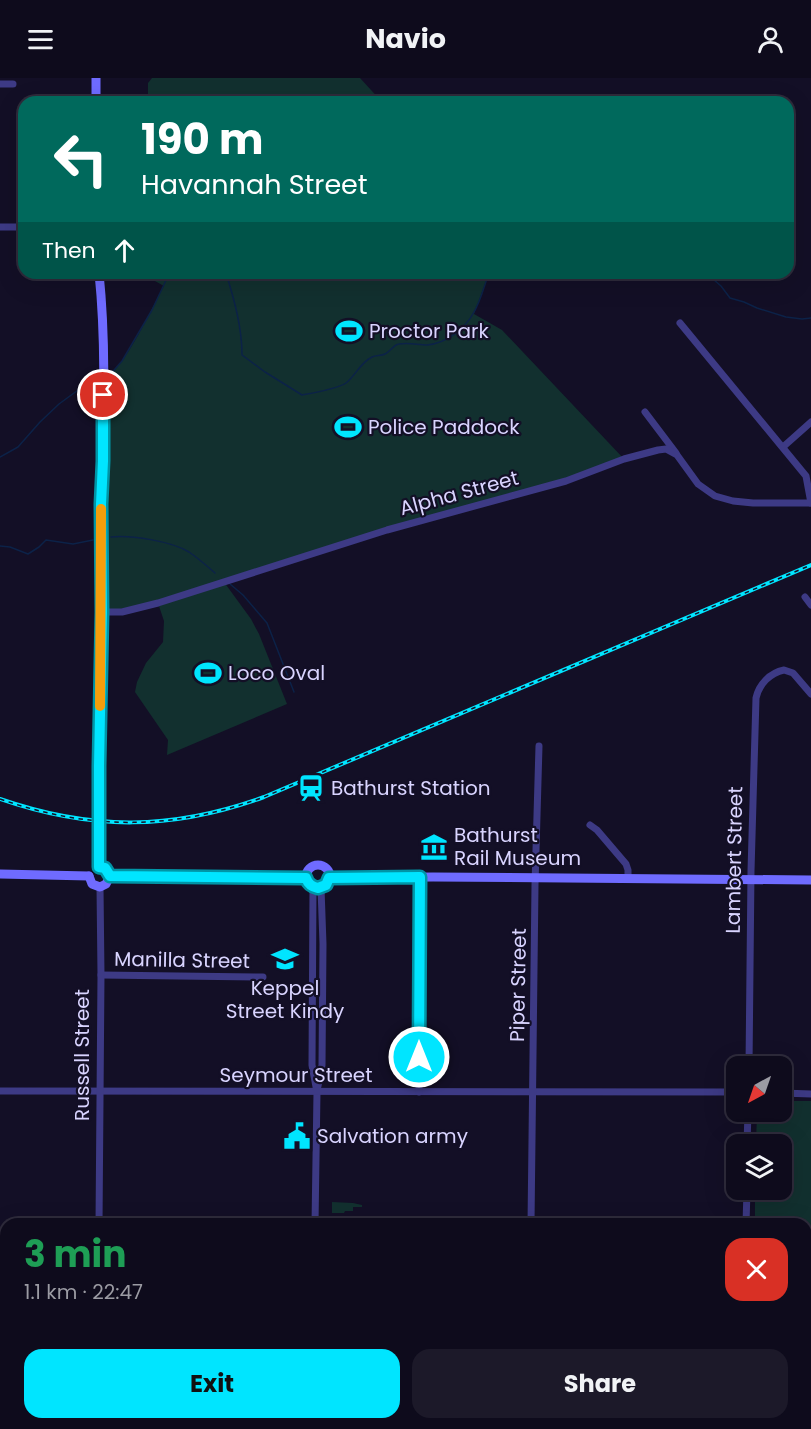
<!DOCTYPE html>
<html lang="en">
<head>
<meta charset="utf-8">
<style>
  :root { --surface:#0e0b1c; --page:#1c1929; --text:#f1f3f6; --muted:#9b9ba3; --line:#2e2b3b; --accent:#00e5ff }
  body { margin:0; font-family:Poppins,sans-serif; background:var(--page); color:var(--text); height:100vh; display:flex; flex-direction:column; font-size:22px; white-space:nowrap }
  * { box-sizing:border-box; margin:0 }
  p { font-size:20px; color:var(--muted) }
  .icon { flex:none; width:33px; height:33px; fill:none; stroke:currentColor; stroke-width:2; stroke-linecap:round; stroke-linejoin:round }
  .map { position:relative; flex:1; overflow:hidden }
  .panel { position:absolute; left:0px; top:1140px; width:812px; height:212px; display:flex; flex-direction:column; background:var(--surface); border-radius:18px 18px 0 0; box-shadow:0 6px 24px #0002,0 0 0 2px var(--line) }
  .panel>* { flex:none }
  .guide { position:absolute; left:18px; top:18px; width:776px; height:183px; border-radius:18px; box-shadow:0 6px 24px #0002,0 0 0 2px var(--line); background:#00695c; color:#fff; overflow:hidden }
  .needle { width:39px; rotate:220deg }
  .fabs { position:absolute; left:726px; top:978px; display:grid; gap:12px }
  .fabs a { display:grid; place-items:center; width:66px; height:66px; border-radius:12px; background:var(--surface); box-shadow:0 6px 24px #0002,0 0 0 2px var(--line); font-size:30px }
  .pin { position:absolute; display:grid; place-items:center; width:51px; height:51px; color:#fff; margin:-26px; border:3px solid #fff; border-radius:50%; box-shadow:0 2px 6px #0007 }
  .me { position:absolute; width:66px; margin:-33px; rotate:0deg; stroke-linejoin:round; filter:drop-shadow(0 0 4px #0008) }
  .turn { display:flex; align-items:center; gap:21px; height:126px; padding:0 24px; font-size:27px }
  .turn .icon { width:78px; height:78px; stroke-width:2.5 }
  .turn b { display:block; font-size:42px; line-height:51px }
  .then { display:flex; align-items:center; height:57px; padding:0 24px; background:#0003; gap:12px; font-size:22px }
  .round { display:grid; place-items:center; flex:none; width:63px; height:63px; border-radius:18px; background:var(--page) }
  .head { display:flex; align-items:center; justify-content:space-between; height:102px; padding:0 24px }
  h1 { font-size:36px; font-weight:700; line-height:45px; color:#1e9e55 }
  .primary-button { display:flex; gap:12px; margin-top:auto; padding:12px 24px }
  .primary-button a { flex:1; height:69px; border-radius:18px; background:var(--accent); color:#111; font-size:24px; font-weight:700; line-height:69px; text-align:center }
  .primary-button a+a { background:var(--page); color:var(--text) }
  header { display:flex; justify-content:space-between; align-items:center; height:78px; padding:0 24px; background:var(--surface); font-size:27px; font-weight:700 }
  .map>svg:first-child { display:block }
</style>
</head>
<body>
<header><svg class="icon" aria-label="menu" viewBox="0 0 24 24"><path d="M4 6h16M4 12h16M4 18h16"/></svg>Navio<svg class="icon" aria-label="person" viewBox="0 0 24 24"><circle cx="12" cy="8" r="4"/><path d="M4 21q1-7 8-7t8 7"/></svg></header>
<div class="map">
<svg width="811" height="1351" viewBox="0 0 811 1351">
  <rect width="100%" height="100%" fill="#130f26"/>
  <g fill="#12302f">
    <path d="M 152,0 L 360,0 L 382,24 L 148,24 L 148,5 Z"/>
    <path d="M 145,195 L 489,195 L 474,236 L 502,252 L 624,381 L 566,403 L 450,434 L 224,504 L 251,541 L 259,556 L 287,626 L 167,677 L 168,662 L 135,614 L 137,604 L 146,585 L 163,564 L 164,543 L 158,525 L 102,534 L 105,300 C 126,289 151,230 164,208 L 144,197 Z"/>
    <path d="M 782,1023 L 811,1023 L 811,1221 L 806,1221 L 806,1146 L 755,1146 L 755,1112 L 782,1112 L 782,1066 L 756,1066 L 757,1034 L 782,1034 Z"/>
    <path d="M 332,1124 L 353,1125 L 362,1127 L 362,1129 L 353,1129 L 353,1133 L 345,1133 L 344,1135 L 332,1135 Z"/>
  </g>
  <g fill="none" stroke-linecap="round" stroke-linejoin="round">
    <g stroke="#0c2248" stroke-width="1.5">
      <path d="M 226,195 C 234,221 242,249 242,277 L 265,294 L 302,317 C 313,315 337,311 346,305 C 356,297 360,285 372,279 C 376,277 381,278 385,276 C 391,273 393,267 399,266 C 409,264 418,267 427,267 C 447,265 465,251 474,234 C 481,222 484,208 489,195"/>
      <path d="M 706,195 L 721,208 L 730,220 L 744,224 L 757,230 L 786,239 L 802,241 L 811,240"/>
      <path d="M 108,299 L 122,283 L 152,232 L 168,198 L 171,195"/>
      <path d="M 0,379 L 18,369 L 40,344 L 59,326 L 85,307 L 93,303 L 101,301"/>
      <path d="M 111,459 C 131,457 171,463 189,474 C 198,480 207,488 215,495"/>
      <path d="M 0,468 L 10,469 L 28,476 L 39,469 L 46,462 L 73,466 L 93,462"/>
      <path d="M 230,506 L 243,517 L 267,545 L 294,614"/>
    </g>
    <g stroke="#3d3a85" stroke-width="7">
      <path d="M 0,6 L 13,6"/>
      <path d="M 0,149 L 24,149"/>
      <path d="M 680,245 L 806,398 L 811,425"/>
      <path d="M 645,334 L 676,375"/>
      <path d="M 783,369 L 811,344"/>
      <path d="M 805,519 L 811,527"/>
      <path d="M 102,534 L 122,534 L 158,525 L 387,452 L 566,403 L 624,381 L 658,372 L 666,371 L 677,377 L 698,406 L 715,418 L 733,423 L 753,425 L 811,425"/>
      <path d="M 590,747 L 597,752 L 626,786 L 628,792 L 628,801"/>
      <path d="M 313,809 L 312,987 L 317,1014 L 315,1146"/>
      <path d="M 101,897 L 263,899"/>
      <path d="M 749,988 L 751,793 L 756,620 C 759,606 770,595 784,592 L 793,595 L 811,616"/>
      <path d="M 318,1008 L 322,987 L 323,866 L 321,810"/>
      <path d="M 0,1013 L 736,1014"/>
      <path d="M 419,1014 L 420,799"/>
      <path d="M 782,1015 L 811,1016"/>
      <path d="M 747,1066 L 748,1034"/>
      <path d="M 99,1146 L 101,897 L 100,809"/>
      <path d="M 531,1146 L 535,807 L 539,668"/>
      <path d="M 746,1146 L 747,1112"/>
      <path d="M 97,1351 L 97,1346"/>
      <path d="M 314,1351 L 314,1346"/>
      <path d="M 530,1351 L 530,1346"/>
    </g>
    <g stroke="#6f6bff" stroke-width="9">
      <path d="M 96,24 L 96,0"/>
      <circle cx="318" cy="799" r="12"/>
      <path d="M 99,789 C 99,704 101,620 102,535 C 102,499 100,462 101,426 C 103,349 107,272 99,195"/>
      <path d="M 0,796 L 89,798"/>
      <path d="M 89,798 L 92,806 L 100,809 L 106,806 L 110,798"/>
      <path d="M 110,798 L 306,800"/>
      <path d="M 329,800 L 433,799 L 811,802"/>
      <path d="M 743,1351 L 743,1346"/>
    </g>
    <g stroke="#c25bff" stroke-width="10">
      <path d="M 0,1224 L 6,1224"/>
      <path d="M 806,1229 L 811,1229"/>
      <path d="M 0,1234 L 6,1234"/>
    </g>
    <defs>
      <path id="rail" d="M 0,721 C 92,753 173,752 264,719 L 811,487"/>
    </defs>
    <use href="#rail" stroke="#00e5ff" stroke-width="4"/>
    <use href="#rail" stroke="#130f26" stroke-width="1.5" stroke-dasharray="4.5" stroke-linecap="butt"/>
  </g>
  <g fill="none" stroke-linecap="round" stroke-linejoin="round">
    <defs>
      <path id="route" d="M 103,317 L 103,383 L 101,426 L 102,534 L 99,688 L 99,789 L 105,790 L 110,798 L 306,800 C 308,806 312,809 318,810 L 326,807 L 329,800 L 420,799 L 419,979"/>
    </defs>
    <use href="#route" stroke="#0095a6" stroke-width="15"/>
    <use href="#route" stroke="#00e5ff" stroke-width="10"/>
    <path stroke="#f59e0b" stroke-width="10" d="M 100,628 L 101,431"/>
  </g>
  <defs>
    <symbol id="stadium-bare" viewBox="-9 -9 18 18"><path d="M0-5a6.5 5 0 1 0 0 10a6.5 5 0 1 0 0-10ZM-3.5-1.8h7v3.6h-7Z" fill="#00e5ff" stroke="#130f26" stroke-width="2.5" paint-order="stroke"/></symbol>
    <symbol id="station-bare" viewBox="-9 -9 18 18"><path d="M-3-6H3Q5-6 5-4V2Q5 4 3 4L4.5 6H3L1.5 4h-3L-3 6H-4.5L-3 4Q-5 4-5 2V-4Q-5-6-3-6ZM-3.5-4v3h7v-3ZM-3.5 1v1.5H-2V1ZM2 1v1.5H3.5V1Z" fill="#00e5ff" stroke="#130f26" stroke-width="2.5" paint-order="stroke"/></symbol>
    <symbol id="museum-bare" viewBox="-9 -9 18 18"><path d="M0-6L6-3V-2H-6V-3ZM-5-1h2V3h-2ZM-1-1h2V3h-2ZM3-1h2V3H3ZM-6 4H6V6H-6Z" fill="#00e5ff" stroke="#130f26" stroke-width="2.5" paint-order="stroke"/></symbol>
    <symbol id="school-bare" viewBox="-9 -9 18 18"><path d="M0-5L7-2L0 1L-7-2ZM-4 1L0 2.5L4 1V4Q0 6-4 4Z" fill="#00e5ff" stroke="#130f26" stroke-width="2.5" paint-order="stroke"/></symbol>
    <symbol id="civic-bare" viewBox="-9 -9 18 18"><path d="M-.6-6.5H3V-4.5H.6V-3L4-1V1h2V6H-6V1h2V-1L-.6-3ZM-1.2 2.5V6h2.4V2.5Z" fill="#00e5ff" stroke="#130f26" stroke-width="2.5" paint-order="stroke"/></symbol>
  </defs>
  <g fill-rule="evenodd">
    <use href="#stadium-bare" x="330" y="234" width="38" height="38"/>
    <use href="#stadium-bare" x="329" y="330" width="38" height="38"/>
    <use href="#stadium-bare" x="189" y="576" width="38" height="38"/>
    <use href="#station-bare" x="292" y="691" width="38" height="38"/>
    <use href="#museum-bare" x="415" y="750" width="38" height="38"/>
    <use href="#school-bare" x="266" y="862" width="38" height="38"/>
    <use href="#civic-bare" x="278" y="1039" width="38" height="38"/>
  </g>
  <g text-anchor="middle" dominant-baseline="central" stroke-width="4.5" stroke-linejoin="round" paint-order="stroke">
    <g font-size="20" fill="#d9d4ff" stroke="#130f26" text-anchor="start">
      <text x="369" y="253">Proctor Park</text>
      <text x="368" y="349">Police Paddock</text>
      <text x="228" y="595">Loco Oval</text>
      <text x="331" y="710">Bathurst Station</text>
      <text x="454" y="757">Bathurst<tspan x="454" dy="23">Rail Museum</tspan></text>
      <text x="285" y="910" text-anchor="middle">Keppel<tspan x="285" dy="23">Street Kindy</tspan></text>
      <text x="317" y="1058">Salvation army</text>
    </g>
    <g font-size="20" fill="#d9d4ff" stroke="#130f26">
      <text transform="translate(459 415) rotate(-15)">Alpha Street</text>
      <text transform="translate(734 782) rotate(-89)">Lambert Street</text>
      <text transform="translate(182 882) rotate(1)">Manilla Street</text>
      <text transform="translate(518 907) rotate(-89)">Piper Street</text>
      <text transform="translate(82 977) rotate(-90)">Russell Street</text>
      <text x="296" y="997">Seymour Street</text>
    </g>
  </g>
</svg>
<div class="fabs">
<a><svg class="needle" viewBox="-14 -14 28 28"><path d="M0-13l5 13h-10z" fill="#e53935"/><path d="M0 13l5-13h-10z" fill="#9b9ba3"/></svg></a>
<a><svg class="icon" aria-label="layers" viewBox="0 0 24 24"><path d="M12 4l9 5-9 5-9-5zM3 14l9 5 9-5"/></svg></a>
</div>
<div class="pin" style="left:103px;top:317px;background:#d93025"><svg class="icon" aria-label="arrive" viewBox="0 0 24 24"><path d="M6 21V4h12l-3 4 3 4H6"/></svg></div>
<svg class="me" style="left:419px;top:979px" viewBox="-20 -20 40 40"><circle r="17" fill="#00e5ff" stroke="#fff" stroke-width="3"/><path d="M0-11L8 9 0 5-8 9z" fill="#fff"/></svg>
<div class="guide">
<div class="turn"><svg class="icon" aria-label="left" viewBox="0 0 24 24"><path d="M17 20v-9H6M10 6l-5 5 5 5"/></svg><div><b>190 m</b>Havannah Street</div></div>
<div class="then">Then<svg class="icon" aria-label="ahead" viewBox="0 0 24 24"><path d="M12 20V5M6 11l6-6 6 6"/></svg></div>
</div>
<section class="panel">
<div class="head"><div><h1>3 min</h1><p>1.1 km · 22:47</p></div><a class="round" style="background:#d93025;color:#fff"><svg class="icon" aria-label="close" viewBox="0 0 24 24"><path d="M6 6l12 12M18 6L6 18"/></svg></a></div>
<div class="primary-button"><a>Exit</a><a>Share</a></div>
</section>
</div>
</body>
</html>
